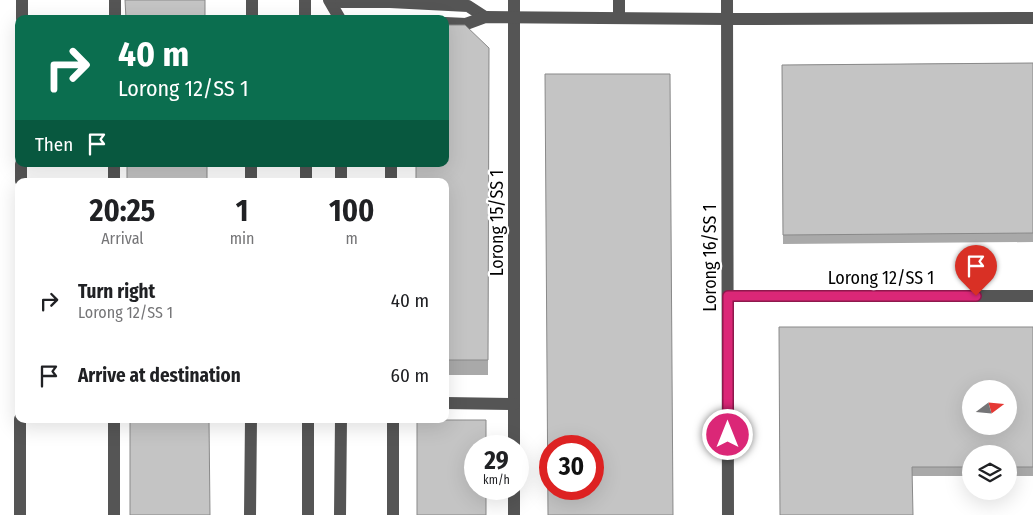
<!DOCTYPE html>
<html lang="en">
<head>
<meta charset="utf-8">
<style>
  :root { --surface:#fff; --page:#f6f6f6; --text:#202124; --muted:#757577 }
  body { margin:0; font-family:"Fira Sans Condensed",sans-serif; background:var(--page); color:var(--text); height:100vh; display:flex; flex-direction:column; font-size:19px; white-space:nowrap }
  * { box-sizing:border-box; margin:0 }
  p { font-size:16px; color:var(--muted) }
  .icon { flex:none; width:28px; height:28px; fill:none; stroke:currentColor; stroke-width:2; stroke-linecap:round; stroke-linejoin:round }
  .map { position:relative; flex:1; overflow:hidden }
  .side { position:absolute; left:15px; top:178px; width:434px; height:245px; display:flex; flex-direction:column; background:var(--surface); border-radius:10px; box-shadow:0 5px 20px #0002 }
  .side>* { flex:none }
  .top-card { position:absolute; left:15px; top:15px; width:434px; height:152px; border-radius:10px; box-shadow:0 5px 20px #0002; background:#0b6e4f; color:#fff; overflow:hidden }
  .needle { width:32px; rotate:74deg }
  .buttons { position:absolute; left:962px; top:380px; display:grid; gap:10px }
  .buttons a { display:grid; place-items:center; width:55px; height:55px; border-radius:50%; background:var(--surface); box-shadow:0 5px 20px #0002; font-size:25px }
  .speed { position:absolute; left:464px; top:435px; display:flex; gap:10px; font-size:25px; font-weight:700; text-align:center }
  .speed>* { display:grid; place-content:center; width:65px; height:65px; border-radius:50%; background:var(--surface); box-shadow:0 5px 20px #0002; line-height:1 }
  .speed small { font-size:12px; font-weight:400 }
  .speed .limit { border:8px solid #d22; background:#fff; color:#111 }
  .pin { position:absolute; display:grid; place-items:center; width:42px; height:42px; color:#fff; margin:-51px -21px; border-radius:50% 50% 50% 0; rotate:-45deg; box-shadow:0 0 5px #0007 }
  .pin .icon { rotate:45deg }
  .me { position:absolute; width:55px; margin:-28px; rotate:0deg; stroke-linejoin:round; filter:drop-shadow(0 0 4px #0008) }
  .turn { display:flex; align-items:center; gap:18px; height:105px; padding:0 20px; font-size:22px }
  .turn .icon { width:65px; height:65px; stroke-width:2.5 }
  .turn b { display:block; font-size:35px; line-height:42px }
  .then { display:flex; align-items:center; height:48px; padding:0 20px; background:#0003; gap:10px; font-size:19px }
  .eta { display:flex; justify-content:space-evenly; align-items:center; height:85px; text-align:center }
  .eta b { font-size:30px; font-weight:700; line-height:35px }
  ul { padding:0; list-style:none }
  li { display:flex; align-items:center; gap:15px; height:75px; padding:0 20px }
  li div { flex:1 }
  li b { display:block; font-size:19px }
  li em { font-style:normal }
  .map>svg:first-child { display:block }
</style>
</head>
<body>
<div class="map">
<svg width="1033" height="515" viewBox="0 0 1033 515">
  <rect width="100%" height="100%" fill="#fff"/>
  <g fill="none" stroke-linecap="round" stroke-linejoin="round">
    <g stroke="#555" stroke-width="12">
      <path d="M 305,0 L 305,19"/>
      <path d="M 329,0 L 340,19"/>
      <path d="M 514,0 L 514,446"/>
      <path d="M 619,0 L 619,18"/>
      <path d="M 727,0 L 728,515"/>
      <path d="M 341,2 L 390,2 L 468,6 L 485,17"/>
      <path d="M 22,19 L 22,0"/>
      <path d="M 115,19 L 115,0"/>
      <path d="M 252,19 L 252,0"/>
      <path d="M 445,23 L 466,24 L 485,17 L 727,19 L 1033,18"/>
      <path d="M 306,164 L 306,181"/>
      <path d="M 391,164 L 391,181"/>
      <path d="M 21,181 L 21,164"/>
      <path d="M 114,181 L 114,164"/>
      <path d="M 251,181 L 251,164"/>
      <path d="M 341,181 L 341,164"/>
      <path d="M 728,296 L 1033,296"/>
      <path d="M 445,403 L 514,404"/>
      <path d="M 393,419 L 393,515"/>
      <path d="M 514,489 L 514,515"/>
      <path d="M 20,515 L 20,419"/>
      <path d="M 114,515 L 114,419"/>
      <path d="M 250,515 L 251,419"/>
      <path d="M 308,515 L 308,419"/>
      <path d="M 340,515 L 341,419"/>
    </g>
  </g>
  <g fill="#a9a9a9">
    <path d="M 489,48 L 488,375 L 445,375 L 445,181 Z"/>
    <path d="M 1033,63 L 1033,242 L 783,244 L 782,65 Z"/>
    <path d="M 1033,327 L 1033,476 L 1009,476 L 1009,454 L 971,454 L 971,476 L 912,476 L 780,515 Z"/>
  </g>
  <g fill="#c4c4c4" stroke="#898989" fill-rule="evenodd">
    <path d="M 125,0 L 205,0 L 205,19 L 126,19 Z"/>
    <path d="M 445,25 L 465,25 L 489,48 L 488,360 L 445,360 L 445,181 L 416,181 L 416,164 L 445,164 Z"/>
    <path d="M 1033,63 L 1033,233 L 783,235 L 782,65 Z"/>
    <path d="M 545,74 L 670,74 L 673,515 L 548,515 ZM 550,446 L 592,446 L 592,489 L 550,489 Z"/>
    <rect x="127" y="164" width="80" height="17"/>
    <path d="M 779,327 L 1033,327 L 1033,467 L 1009,467 L 1009,454 L 971,454 L 971,467 L 912,467 L 913,515 L 780,515 ZM 971,389 L 1009,389 L 1009,426 L 971,426 Z"/>
    <path d="M 130,419 L 209,419 L 210,515 L 130,515 Z"/>
    <path d="M 417,420 L 486,420 L 486,446 L 475,446 L 475,489 L 486,489 L 486,515 L 417,515 Z"/>
  </g>
  <g fill="none" stroke-linecap="round" stroke-linejoin="round">
    <defs>
      <path id="route" d="M 728,435 L 728,296 L 976,296"/>
    </defs>
    <use href="#route" stroke="#8e194d" stroke-width="12"/>
    <use href="#route" stroke="#db2777" stroke-width="9"/>
  </g>
  <g text-anchor="middle" dominant-baseline="central" stroke-width="4.5" stroke-linejoin="round" paint-order="stroke">
    <g font-size="18" fill="#000" stroke="#fff">
      <text transform="translate(497 223) rotate(-90)">Lorong 15/SS 1</text>
      <text transform="translate(710 258) rotate(-90)">Lorong 16/SS 1</text>
      <text x="881" y="278">Lorong 12/SS 1</text>
    </g>
  </g>
</svg>
<div class="buttons">
<a><svg class="needle" viewBox="-14 -14 28 28"><path d="M0-13l5 13h-10z" fill="#e53935"/><path d="M0 13l5-13h-10z" fill="#757577"/></svg></a>
<a><svg class="icon" aria-label="layers" viewBox="0 0 24 24"><path d="M12 4l9 5-9 5-9-5zM3 14l9 5 9-5"/></svg></a>
</div>
<div class="speed"><div>29<small>km/h</small></div><div class="limit">30</div></div>
<div class="pin" style="left:976px;top:296px;background:#d93025"><svg class="icon" aria-label="arrive" viewBox="0 0 24 24"><path d="M6 21V4h12l-3 4 3 4H6"/></svg></div>
<svg class="me" style="left:728px;top:435px" viewBox="-20 -20 40 40"><circle r="17" fill="#db2777" stroke="#fff" stroke-width="3"/><path d="M0-11L8 9 0 5-8 9z" fill="#fff"/></svg>
<div class="top-card">
<div class="turn"><svg class="icon" aria-label="right" viewBox="0 0 24 24"><path d="M7 20v-9h11M14 6l5 5-5 5"/></svg><div><b>40 m</b>Lorong 12/SS 1</div></div>
<div class="then">Then<svg class="icon" aria-label="arrive" viewBox="0 0 24 24"><path d="M6 21V4h12l-3 4 3 4H6"/></svg></div>
</div>
<section class="side">
<div class="eta">
<div><b>20:25</b><p>Arrival</p></div>
<div><b>1</b><p>min</p></div>
<div><b>100</b><p>m</p></div>
</div>
<ul>
<li><svg class="icon" aria-label="right" viewBox="0 0 24 24"><path d="M7 20v-9h11M14 6l5 5-5 5"/></svg><div><b>Turn right</b><p>Lorong 12/SS 1</p></div><em>40 m</em></li>
<li><svg class="icon" aria-label="arrive" viewBox="0 0 24 24"><path d="M6 21V4h12l-3 4 3 4H6"/></svg><div><b>Arrive at destination</b></div><em>60 m</em></li>
</ul>
</section>
</div>
</body>
</html>
